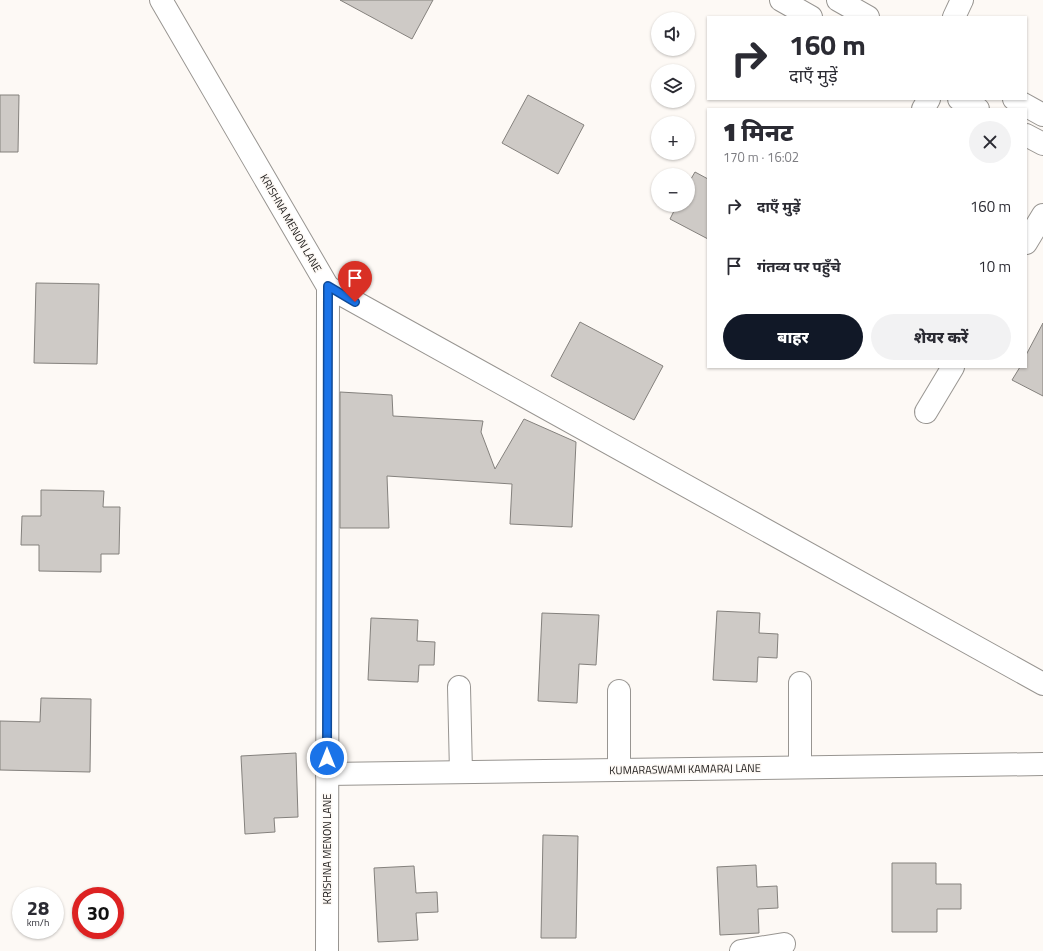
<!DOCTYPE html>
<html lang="hi">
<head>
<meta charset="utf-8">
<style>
  :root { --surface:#fff; --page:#f2f2f3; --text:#2b2b33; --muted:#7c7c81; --accent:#111827 }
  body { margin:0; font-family:"Titillium Web","Noto Sans Devanagari",sans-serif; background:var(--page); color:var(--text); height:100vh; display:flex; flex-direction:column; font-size:15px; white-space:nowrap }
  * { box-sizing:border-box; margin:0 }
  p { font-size:13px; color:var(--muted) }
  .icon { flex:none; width:22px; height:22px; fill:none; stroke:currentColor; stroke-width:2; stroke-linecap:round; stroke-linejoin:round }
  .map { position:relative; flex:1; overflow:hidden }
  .panel { position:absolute; left:707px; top:108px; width:320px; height:260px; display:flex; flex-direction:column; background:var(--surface); border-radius:0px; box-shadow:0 1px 3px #0004 }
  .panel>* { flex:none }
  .hud { position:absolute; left:707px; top:16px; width:320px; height:84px; border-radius:0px; box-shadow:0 1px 3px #0004; background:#fff; color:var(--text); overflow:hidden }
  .buttons { position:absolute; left:651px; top:12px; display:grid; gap:8px }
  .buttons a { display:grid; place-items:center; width:44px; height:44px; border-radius:50%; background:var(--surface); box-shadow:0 1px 3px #0004; font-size:20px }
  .speed { position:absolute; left:12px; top:887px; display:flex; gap:8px; font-size:20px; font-weight:700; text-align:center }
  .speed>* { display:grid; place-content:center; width:52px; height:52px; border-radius:50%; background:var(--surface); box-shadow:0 1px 3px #0004; line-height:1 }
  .speed small { font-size:10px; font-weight:400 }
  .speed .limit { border:6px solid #d22; background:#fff; color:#111 }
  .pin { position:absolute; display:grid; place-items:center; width:34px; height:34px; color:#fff; margin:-41px -17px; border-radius:50% 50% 50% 0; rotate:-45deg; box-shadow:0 0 4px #0007 }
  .pin .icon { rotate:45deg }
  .me { position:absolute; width:44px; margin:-22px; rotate:0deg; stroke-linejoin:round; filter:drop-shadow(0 0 3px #0008) }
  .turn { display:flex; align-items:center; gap:14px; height:84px; padding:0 16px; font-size:18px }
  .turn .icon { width:52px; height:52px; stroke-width:2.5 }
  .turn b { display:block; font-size:28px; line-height:34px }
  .round { display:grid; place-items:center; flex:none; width:42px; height:42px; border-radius:21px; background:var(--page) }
  .summary { display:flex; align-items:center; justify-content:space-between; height:68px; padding:0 16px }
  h1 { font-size:24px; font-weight:800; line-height:30px }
  .cta { display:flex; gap:8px; margin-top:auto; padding:8px 16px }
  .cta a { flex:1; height:46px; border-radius:24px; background:var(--accent); color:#fff; font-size:16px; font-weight:800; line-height:46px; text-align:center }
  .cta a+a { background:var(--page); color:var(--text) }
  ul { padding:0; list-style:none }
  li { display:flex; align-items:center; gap:12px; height:60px; padding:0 16px }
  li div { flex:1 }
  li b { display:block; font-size:15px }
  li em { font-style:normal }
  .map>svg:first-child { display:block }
</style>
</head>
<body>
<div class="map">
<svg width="1043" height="951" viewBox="0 0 1043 951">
  <rect width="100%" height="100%" fill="#fdf9f5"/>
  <g fill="#cecac6" stroke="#84817d">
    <path d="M 340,0 L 433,0 L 412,39 Z"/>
    <path d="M 0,95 L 19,95 L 18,152 L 0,152 Z"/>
    <path d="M 528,95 L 584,125 L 558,174 L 502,143 Z"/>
    <path d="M 695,172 L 708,179 L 708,239 L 670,219 L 677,205 L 688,205 L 688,184 Z"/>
    <path d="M 36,283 L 99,284 L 97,364 L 34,363 Z"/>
    <path d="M 580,322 L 663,366 L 634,420 L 551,376 Z"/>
    <path d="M 1043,323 L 1043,396 L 1012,380 L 1020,367 L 1026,367 L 1026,355 Z"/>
    <path d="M 340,392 L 392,395 L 393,416 L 483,421 L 481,432 L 495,469 L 524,419 L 576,442 L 572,527 L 510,524 L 512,484 L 387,476 L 389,528 L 340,528 Z"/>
    <path d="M 41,490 L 104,491 L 103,507 L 120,507 L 119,554 L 101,554 L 101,572 L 39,571 L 39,545 L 21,545 L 22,516 L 41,516 Z"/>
    <path d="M 717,611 L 760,613 L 759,633 L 778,634 L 777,658 L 758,657 L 757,682 L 713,680 Z"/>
    <path d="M 542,613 L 599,615 L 596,665 L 579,664 L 577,703 L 538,701 Z"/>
    <path d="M 371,618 L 418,620 L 417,641 L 435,642 L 434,665 L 419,665 L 418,682 L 368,680 Z"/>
    <path d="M 41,698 L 91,699 L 90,772 L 0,770 L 0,721 L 40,722 Z"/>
    <path d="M 296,753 L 298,817 L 274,818 L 275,832 L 245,834 L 241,756 Z"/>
    <path d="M 543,835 L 578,836 L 576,938 L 541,938 Z"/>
    <path d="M 892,863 L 936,863 L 936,884 L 961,884 L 961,909 L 937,909 L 937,932 L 892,932 Z"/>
    <path d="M 756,865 L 757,887 L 777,886 L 778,908 L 758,909 L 759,933 L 720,935 L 717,867 Z"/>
    <path d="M 414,866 L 416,893 L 437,892 L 438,912 L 416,913 L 418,940 L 378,942 L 374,868 Z"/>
  </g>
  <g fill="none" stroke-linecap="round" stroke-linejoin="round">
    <defs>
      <g id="minor">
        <path d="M 161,0 L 328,287 L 327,951"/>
        <path d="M 954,17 L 962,0"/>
        <path d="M 923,109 L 929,99"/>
        <path d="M 1026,243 L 1043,215"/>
        <path d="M 328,287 L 1043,684"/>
        <path d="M 926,412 L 953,367"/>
        <path d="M 800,683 L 800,767"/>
        <path d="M 459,687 L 461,772"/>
        <path d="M 619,770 L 619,691"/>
        <path d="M 327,774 L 1043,764"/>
        <path d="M 741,951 L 784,944"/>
      </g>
      <g id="major">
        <path d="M 781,0 L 811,17"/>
        <path d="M 838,0 L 868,17"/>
        <path d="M 959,99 L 978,109"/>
        <path d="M 1014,99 L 1043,115"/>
        <path d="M 1026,135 L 1043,144"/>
      </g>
    </defs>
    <use href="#minor" stroke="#989591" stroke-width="24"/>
    <use href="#major" stroke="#989591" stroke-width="24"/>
    <use href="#minor" stroke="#fff" stroke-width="22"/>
    <use href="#major" stroke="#fff" stroke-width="22"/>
  </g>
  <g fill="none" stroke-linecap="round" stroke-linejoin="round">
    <defs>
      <path id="route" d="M 327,758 L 328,286 L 355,302"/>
    </defs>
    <use href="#route" stroke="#114b97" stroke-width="10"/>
    <use href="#route" stroke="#1a73e8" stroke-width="7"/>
  </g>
  <g text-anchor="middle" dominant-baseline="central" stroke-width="3" stroke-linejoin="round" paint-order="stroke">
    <g font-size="11" fill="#232120" stroke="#fdf9f5">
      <text transform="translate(291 223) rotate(60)">KRISHNA MENON LANE</text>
      <text transform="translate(685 769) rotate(-1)">KUMARASWAMI KAMARAJ LANE</text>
      <text transform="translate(327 849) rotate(-90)">KRISHNA MENON LANE</text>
    </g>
  </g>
</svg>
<div class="buttons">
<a><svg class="icon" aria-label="sound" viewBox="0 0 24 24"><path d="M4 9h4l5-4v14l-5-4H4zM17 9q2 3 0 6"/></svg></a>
<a><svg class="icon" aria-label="layers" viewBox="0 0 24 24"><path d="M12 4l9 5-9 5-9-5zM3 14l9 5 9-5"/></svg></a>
<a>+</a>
<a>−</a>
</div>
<div class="speed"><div>28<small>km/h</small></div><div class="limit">30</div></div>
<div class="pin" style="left:355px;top:302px;background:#d93025"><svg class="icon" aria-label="arrive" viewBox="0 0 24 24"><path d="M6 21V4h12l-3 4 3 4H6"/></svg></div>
<svg class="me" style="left:327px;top:758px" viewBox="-20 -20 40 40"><circle r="17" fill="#1a73e8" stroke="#fff" stroke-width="3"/><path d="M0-11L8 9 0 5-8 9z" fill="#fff"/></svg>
<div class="hud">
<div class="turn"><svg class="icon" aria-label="right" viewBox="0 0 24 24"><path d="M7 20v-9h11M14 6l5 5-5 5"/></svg><div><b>160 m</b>दाएँ मुड़ें</div></div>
</div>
<section class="panel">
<div class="summary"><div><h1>1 मिनट</h1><p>170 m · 16:02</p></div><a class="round"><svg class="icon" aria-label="close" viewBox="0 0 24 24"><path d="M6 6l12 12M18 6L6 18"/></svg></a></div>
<ul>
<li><svg class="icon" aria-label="right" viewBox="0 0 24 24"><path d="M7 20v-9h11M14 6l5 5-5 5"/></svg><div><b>दाएँ मुड़ें</b></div><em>160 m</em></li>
<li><svg class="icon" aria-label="arrive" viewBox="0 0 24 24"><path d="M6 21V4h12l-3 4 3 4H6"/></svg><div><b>गंतव्य पर पहुँचे</b></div><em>10 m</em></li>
</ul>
<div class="cta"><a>बाहर</a><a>शेयर करें</a></div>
</section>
</div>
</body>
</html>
